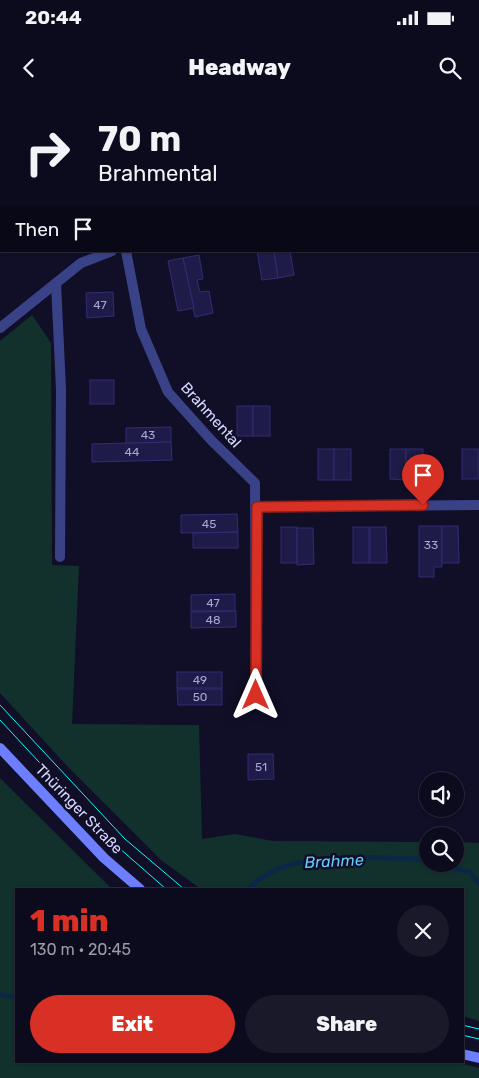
<!DOCTYPE html>
<html lang="en">
<head>
<meta charset="utf-8">
<style>
  :root { --surface:#0c0b1d; --page:#1a192a; --text:#f1f3f6; --muted:#9a9ba4; --line:#2c2b3b; --accent:#d93025 }
  body { margin:0; font-family:Rubik,sans-serif; background:var(--page); color:var(--text); height:100vh; display:flex; flex-direction:column; font-size:19px; white-space:nowrap }
  * { box-sizing:border-box; margin:0 }
  p { font-size:16px; color:var(--muted) }
  .icon { flex:none; width:28px; height:28px; fill:none; stroke:currentColor; stroke-width:2; stroke-linecap:round; stroke-linejoin:round }
  .map { position:relative; flex:1; overflow:hidden }
  .side { position:absolute; left:15px; top:788px; width:449px; height:175px; display:flex; flex-direction:column; background:var(--surface); border-radius:0px; box-shadow:0 1px 4px #0004,0 0 0 1px var(--line) }
  .side>* { flex:none }
  .top-card { position:absolute; left:0px; top:0px; width:480px; height:152px; box-shadow:0 1px 4px #0004,0 0 0 1px var(--line); background:#0c0b1d; color:var(--text); overflow:hidden }
  .fabs { position:absolute; left:419px; top:672px; display:grid; gap:10px }
  .fabs a { display:grid; place-items:center; width:45px; height:45px; border-radius:50%; background:var(--surface); box-shadow:0 1px 4px #0004,0 0 0 1px var(--line); font-size:25px }
  .pin { position:absolute; display:grid; place-items:center; width:42px; height:42px; color:#fff; margin:-51px -21px; border-radius:50% 50% 50% 0; rotate:-45deg; box-shadow:0 0 5px #0007 }
  .pin .icon { rotate:45deg }
  .me { position:absolute; width:55px; margin:-28px; rotate:0deg; stroke-linejoin:round; filter:drop-shadow(0 0 4px #0008) }
  .turn { display:flex; align-items:center; gap:18px; height:105px; padding:0 15px; font-size:22px }
  .turn .icon { width:65px; height:65px; stroke-width:2.5 }
  .turn b { display:block; font-size:35px; line-height:42px }
  .then { display:flex; align-items:center; height:48px; padding:0 15px; background:#0003; gap:10px; font-size:19px }
  .round { display:grid; place-items:center; flex:none; width:52px; height:52px; border-radius:26px; background:var(--page) }
  .headline { display:flex; align-items:center; justify-content:space-between; height:85px; padding:0 15px }
  h1 { font-size:30px; font-weight:800; line-height:38px; color:var(--accent) }
  .button { display:flex; gap:10px; margin-top:auto; padding:10px 15px }
  .button a { flex:1; height:58px; border-radius:30px; background:var(--accent); color:#fff; font-size:20px; font-weight:800; line-height:58px; text-align:center }
  .button a+a { background:var(--page); color:var(--text) }
  .status { display:flex; justify-content:space-between; align-items:center; height:35px; padding:0 25px; background:var(--surface); direction:ltr }
  .status svg { height:14px; fill:currentColor }
  header { display:flex; justify-content:space-between; align-items:center; height:65px; padding:0 15px; background:var(--surface); font-size:22px; font-weight:800 }
  .map>svg:first-child { display:block }
</style>
</head>
<body>
<div class="status"><b>20:44</b><svg viewBox="0 0 49 12"><path d="M0 12V9h3v3zM5 12V6h3v6zM10 12V3h3v9zM15 12V0h3v12zM26 1h20v11H26zM47 4h2v5h-2z"/></svg></div>
<header><svg class="icon" aria-label="back" viewBox="0 0 24 24"><path d="M15 5l-7 7 7 7"/></svg>Headway<svg class="icon" aria-label="search" viewBox="0 0 24 24"><circle cx="10" cy="10" r="6"/><path d="M15 15l6 6"/></svg></header>
<div class="map">
<svg width="479" height="978" viewBox="0 0 479 978">
  <rect width="100%" height="100%" fill="#100f27"/>
  <g fill="#12312c">
    <path d="M 32,215 L 51,243 L 52,465 L 79,466 L 72,624 L 199,625 L 202,739 L 235,734 L 273,741 L 427,742 L 428,764 L 455,764 L 455,742 L 479,743 L 479,921 L 463,916 L 462,789 L 201,789 L 161,760 L 69,668 L 0,593 L 0,241 Z"/>
    <path d="M 0,678 L 112,789 L 16,789 L 16,961 L 452,961 L 479,968 L 479,978 L 0,978 Z"/>
  </g>
  <g fill="none" stroke-linecap="round" stroke-linejoin="round">
    <g stroke="#0a2846" stroke-width="5">
      <path d="M 436,764 L 470,772 L 479,784"/>
      <path d="M 249,789 C 285,748 368,758 418,759 L 428,762"/>
      <path d="M 0,895 L 16,897"/>
    </g>
  </g>
  <g fill="#1e1b48" stroke="#312d75">
    <path d="M 257,151 L 274,151 L 278,178 L 262,180 Z"/>
    <path d="M 274,151 L 290,151 L 294,175 L 278,178 Z"/>
    <path d="M 199,155 L 203,179 L 197,180 L 200,192 L 209,191 L 213,213 L 195,217 L 183,158 Z"/>
    <path d="M 183,158 L 194,208 L 178,211 L 168,161 Z"/>
    <path d="M 113,192 L 114,216 L 87,218 L 86,193 Z"/>
    <rect x="90" y="280" width="24" height="24"/>
    <rect x="237" y="306" width="16" height="30"/>
    <rect x="253" y="306" width="17" height="30"/>
    <path d="M 171,327 L 171,342 L 126,344 L 126,328 Z"/>
    <path d="M 171,342 L 172,360 L 92,362 L 92,344 Z"/>
    <rect x="318" y="349" width="16" height="31"/>
    <rect x="334" y="349" width="17" height="31"/>
    <path d="M 390,349 L 406,349 L 406,380 L 390,379 Z"/>
    <rect x="406" y="349" width="17" height="31"/>
    <rect x="462" y="349" width="16" height="30"/>
    <path d="M 237,414 L 238,432 L 181,433 L 181,415 Z"/>
    <path d="M 419,426 L 442,426 L 442,467 L 434,467 L 434,477 L 419,477 Z"/>
    <path d="M 442,426 L 458,426 L 459,463 L 442,463 Z"/>
    <rect x="281" y="427" width="16" height="36"/>
    <rect x="353" y="427" width="16" height="36"/>
    <path d="M 370,427 L 386,427 L 387,463 L 370,463 Z"/>
    <path d="M 297,428 L 313,428 L 314,464 L 297,465 Z"/>
    <path d="M 238,432 L 238,448 L 193,448 L 193,433 Z"/>
    <path d="M 235,494 L 235,511 L 191,511 L 191,495 Z"/>
    <path d="M 236,511 L 236,527 L 191,528 L 191,512 Z"/>
    <rect x="177" y="572" width="45" height="16"/>
    <path d="M 177,589 L 222,589 L 222,605 L 178,605 Z"/>
    <path d="M 248,654 L 273,654 L 274,679 L 248,680 Z"/>
  </g>
  <g fill="none" stroke-linecap="round" stroke-linejoin="round">
    <path stroke="#3a4287" stroke-width="10" d="M 56,183 L 61,289 L 60,457"/>
    <g stroke="#3a4287" stroke-width="10">
      <path d="M 302,0 L 302,1"/>
      <path d="M 126,151 L 141,229 L 168,292 L 211,340 L 255,383 L 256,595"/>
      <path d="M 0,228 L 81,163 L 112,151"/>
      <path d="M 257,407 L 479,405"/>
    </g>
    <g stroke="#6d7eff" stroke-width="10">
      <path d="M 0,648 L 104,758 L 140,789"/>
      <path d="M 462,954 L 479,958"/>
    </g>
    <g stroke="#02fff4" stroke-width="1">
      <path d="M 0,605 L 125,739 L 184,789"/>
      <path d="M 0,620 L 118,747 L 166,789"/>
      <path d="M 462,925 L 479,929"/>
      <path d="M 462,935 L 479,939"/>
    </g>
  </g>
  <g fill="none" stroke-linecap="round" stroke-linejoin="round">
    <defs>
      <path id="route" d="M 256,595 L 257,407 L 423,405"/>
    </defs>
    <use href="#route" stroke="#8d1f18" stroke-width="12"/>
    <use href="#route" stroke="#d93025" stroke-width="9"/>
  </g>
  <g text-anchor="middle" dominant-baseline="central" stroke-width="5" stroke-linejoin="round" paint-order="stroke">
    <g font-size="12" fill="#a8a8d1">
      <text x="100" y="205">47</text>
      <text x="148" y="335">43</text>
      <text x="132" y="352">44</text>
      <text x="209" y="424">45</text>
      <text x="431" y="445">33</text>
      <text x="213" y="503">47</text>
      <text x="213" y="520">48</text>
      <text x="200" y="580">49</text>
      <text x="200" y="597">50</text>
      <text x="261" y="667">51</text>
    </g>
    <g font-size="15" fill="#d6d7ff" stroke="#100f27">
      <text transform="translate(211 315) rotate(48)">Brahmental</text>
      <text transform="translate(79 709) rotate(46)">Thüringer Straße</text>
    </g>
    <g font-size="16" font-style="italic" fill="#64cdff" stroke="#100f27">
      <text transform="translate(334 761) rotate(-3)">Brahme</text>
    </g>
  </g>
</svg>
<div class="fabs">
<a><svg class="icon" aria-label="sound" viewBox="0 0 24 24"><path d="M4 9h4l5-4v14l-5-4H4zM17 9q2 3 0 6"/></svg></a>
<a><svg class="icon" aria-label="search" viewBox="0 0 24 24"><circle cx="10" cy="10" r="6"/><path d="M15 15l6 6"/></svg></a>
</div>
<div class="pin" style="left:423px;top:405px;background:#d93025"><svg class="icon" aria-label="arrive" viewBox="0 0 24 24"><path d="M6 21V4h12l-3 4 3 4H6"/></svg></div>
<svg class="me" style="left:256px;top:595px" viewBox="-20 -20 40 40"><path d="M0-17L14 15 0 8-14 15z" fill="#d93025" stroke="#fff" stroke-width="4"/></svg>
<div class="top-card">
<div class="turn"><svg class="icon" aria-label="right" viewBox="0 0 24 24"><path d="M7 20v-9h11M14 6l5 5-5 5"/></svg><div><b>70 m</b>Brahmental</div></div>
<div class="then">Then<svg class="icon" aria-label="arrive" viewBox="0 0 24 24"><path d="M6 21V4h12l-3 4 3 4H6"/></svg></div>
</div>
<section class="side">
<div class="headline"><div><h1>1 min</h1><p>130 m · 20:45</p></div><a class="round"><svg class="icon" aria-label="close" viewBox="0 0 24 24"><path d="M6 6l12 12M18 6L6 18"/></svg></a></div>
<div class="button"><a>Exit</a><a>Share</a></div>
</section>
</div>
</body>
</html>
